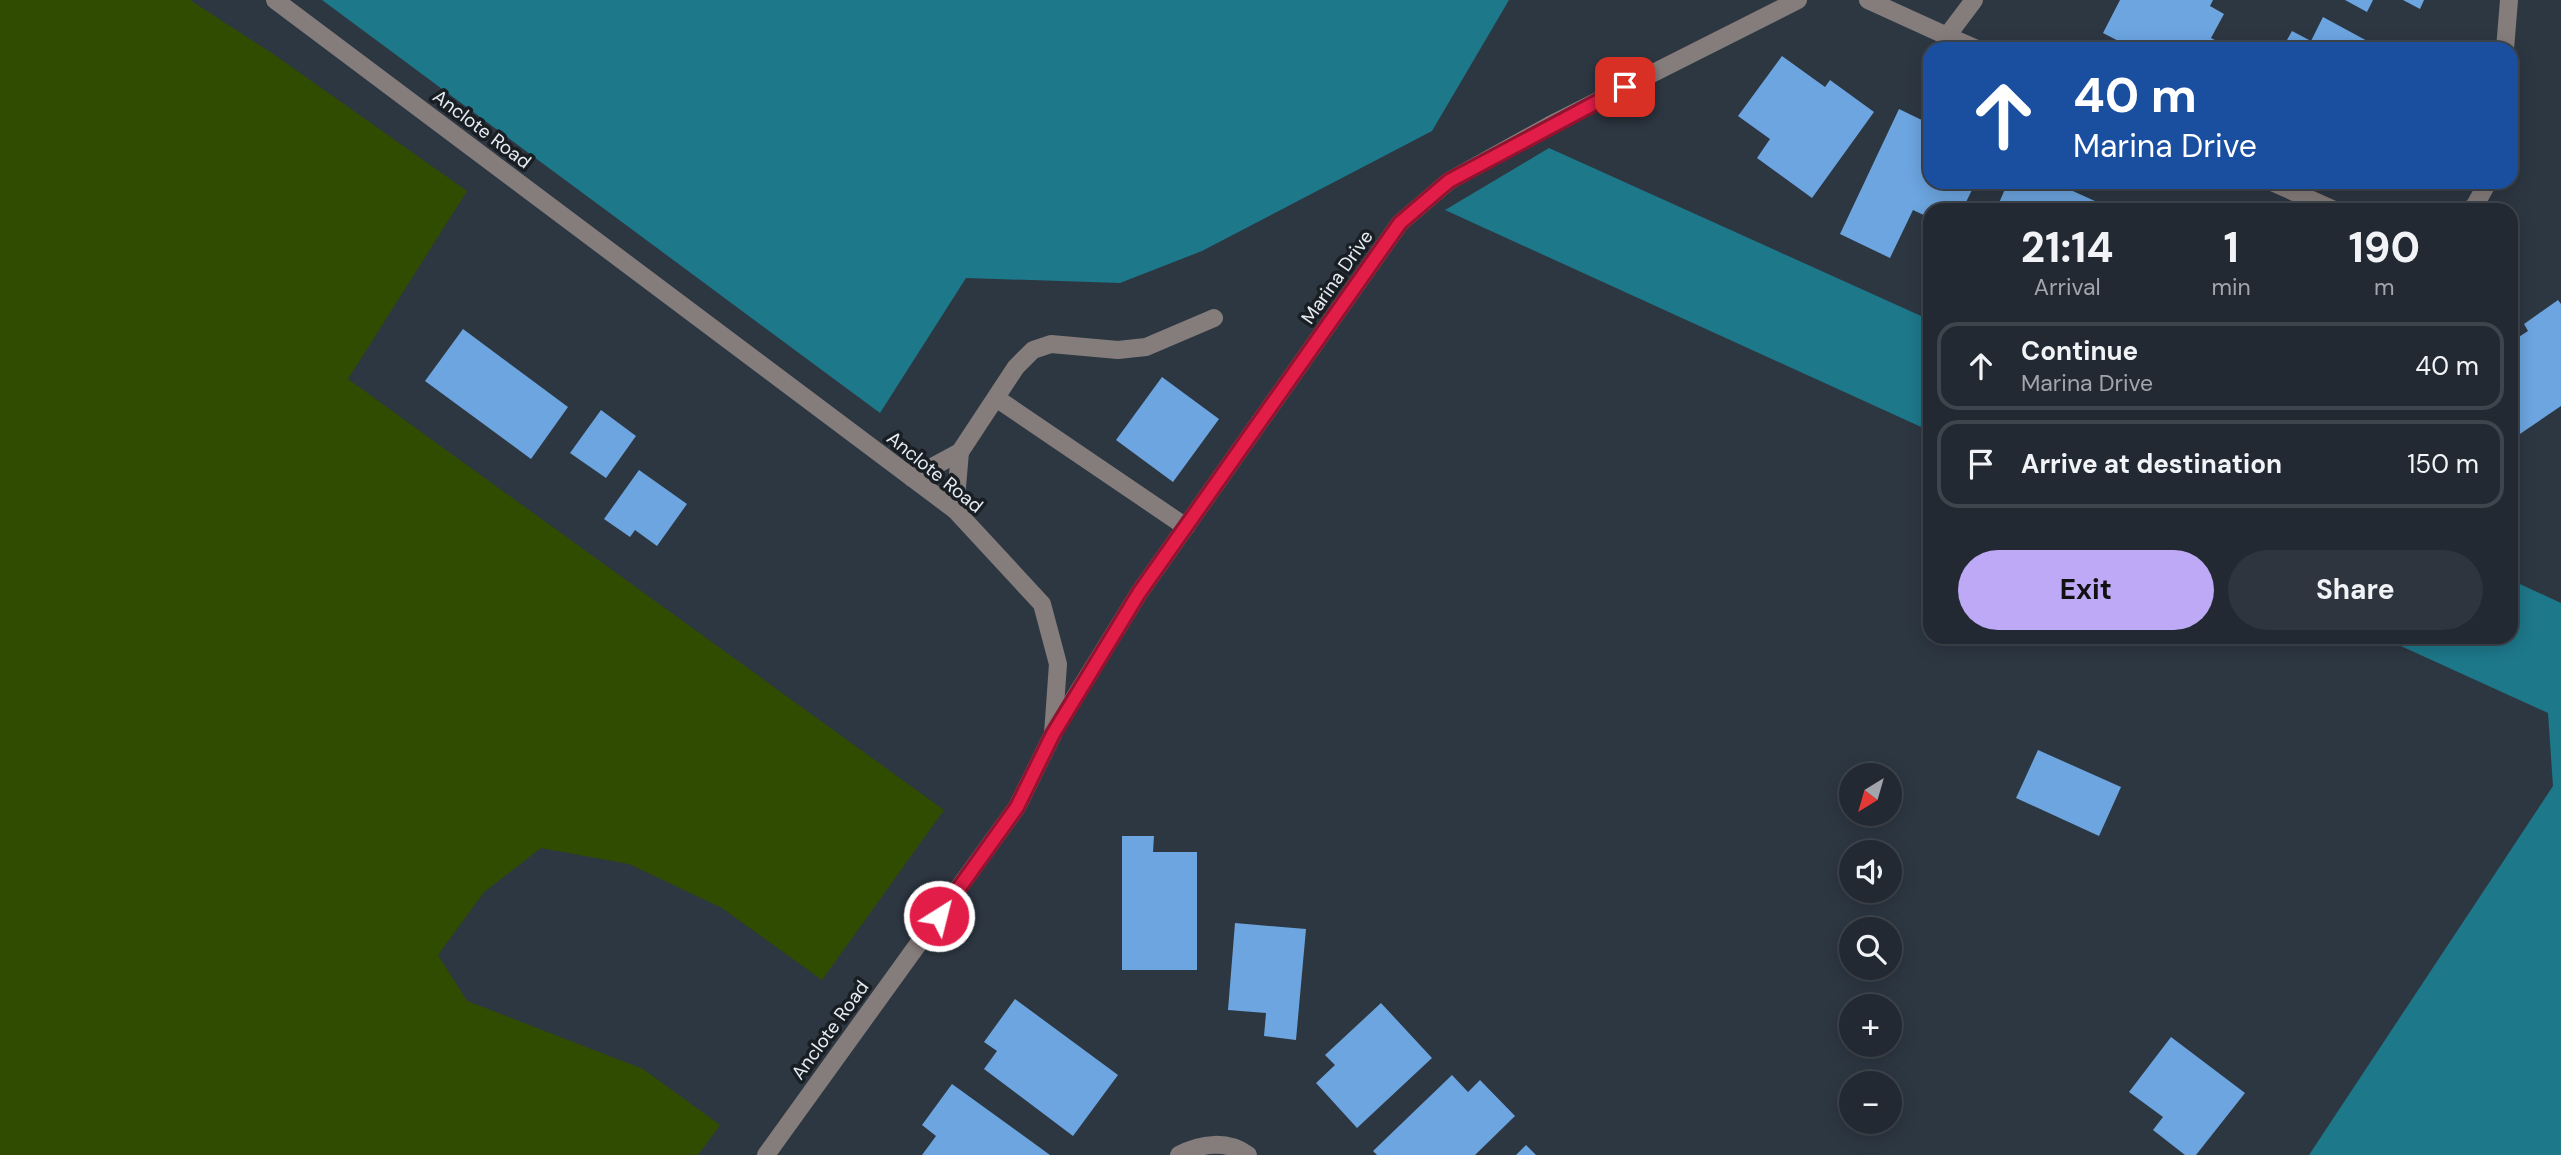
<!DOCTYPE html>
<html lang="en">
<head>
<meta charset="utf-8">
<style>
  :root { --surface:#222932; --page:#2e353e; --text:#f1f3f6; --muted:#a2a6ac; --line:#3f454d; --accent:#bda9f5 }
  body { margin:0; font-family:"DM Sans",sans-serif; background:var(--page); color:var(--text); height:100vh; display:flex; flex-direction:column; font-size:26px; white-space:nowrap }
  * { box-sizing:border-box; margin:0 }
  p { font-size:23px; color:var(--muted) }
  .icon { flex:none; width:38px; height:38px; fill:none; stroke:currentColor; stroke-width:2; stroke-linecap:round; stroke-linejoin:round }
  .map { position:relative; flex:1; overflow:hidden }
  .details { position:absolute; left:1923px; top:203px; width:595px; height:441px; display:flex; flex-direction:column; background:var(--surface); border-radius:21px; box-shadow:0 4px 18px #0003,0 0 0 2px var(--line) }
  .details>* { flex:none }
  .guide { position:absolute; left:1923px; top:42px; width:595px; height:147px; border-radius:21px; box-shadow:0 4px 18px #0003,0 0 0 2px var(--line); background:#1a4fa0; color:#fff; overflow:hidden }
  .needle { width:46px; rotate:217deg }
  .buttons { position:absolute; left:1839px; top:763px; display:grid; gap:14px }
  .buttons a { display:grid; place-items:center; width:63px; height:63px; border-radius:50%; background:var(--surface); box-shadow:0 4px 18px #0003,0 0 0 2px var(--line); font-size:35px }
  .pin { position:absolute; display:grid; place-items:center; width:60px; height:60px; color:#fff; margin:-30px; border-radius:14px; box-shadow:0 4px 10px #0006 }
  .me { position:absolute; width:77px; margin:-38px; rotate:36deg; stroke-linejoin:round; filter:drop-shadow(0 0 5px #0008) }
  .turn { display:flex; align-items:center; gap:24px; height:147px; padding:0 35px; font-size:32px }
  .turn .icon { width:91px; height:91px; stroke-width:2.5 }
  .turn b { display:block; font-size:49px; line-height:60px }
  .eta { display:flex; justify-content:space-evenly; align-items:center; height:119px; text-align:center }
  .eta b { font-size:42px; font-weight:700; line-height:49px }
  .button { display:flex; gap:14px; margin-top:auto; padding:14px 35px }
  .button a { flex:1; height:80px; border-radius:42px; background:var(--accent); color:#111; font-size:28px; font-weight:700; line-height:80px; text-align:center }
  .button a+a { background:var(--page); color:var(--text) }
  ul { padding:0; list-style:none }
  li { display:flex; align-items:center; gap:21px; height:88px; margin:0 14px 10px; padding:0 21px; border:4px solid var(--line); border-radius:21px }
  li div { flex:1 }
  li b { display:block; font-size:26px }
  li em { font-style:normal }
  .map>svg:first-child { display:block }
</style>
</head>
<body>
<div class="map">
<svg width="2561" height="1155" viewBox="0 0 2561 1155">
  <rect width="100%" height="100%" fill="#2d3742"/>
  <path fill="#304c00" d="M 0,0 L 190,0 L 276,56 L 467,191 L 348,379 L 944,810 L 822,980 L 722,908 L 629,864 L 541,848 L 484,892 L 438,955 L 467,1001 L 643,1069 L 720,1125 L 698,1155 L 0,1155 Z"/>
  <g fill="#1d788a">
    <path d="M 322,0 L 1509,0 L 1432,131 L 1202,251 L 1120,283 L 966,278 L 880,413 Z"/>
    <path d="M 1549,148 L 1930,320 L 1930,431 L 1445,210 Z"/>
    <path d="M 2511,580 L 2561,603 L 2561,1155 L 2309,1155 L 2553,786 L 2548,713 L 2381,637 L 2511,637 Z"/>
  </g>
  <g fill="#6ca5e0">
    <path d="M 2120,0 L 2213,0 L 2210,6 L 2224,14 L 2211,38 L 2232,49 L 2134,49 L 2103,33 Z"/>
    <path d="M 2345,0 L 2373,0 L 2367,12 Z"/>
    <path d="M 2403,0 L 2424,0 L 2420,9 Z"/>
    <path d="M 2323,17 L 2382,49 L 2282,49 L 2292,31 L 2311,41 Z"/>
    <path d="M 1782,56 L 1825,87 L 1830,80 L 1874,112 L 1812,198 L 1757,158 L 1770,139 L 1738,116 Z"/>
    <path d="M 1899,109 L 1930,124 L 1930,182 L 1976,182 L 1962,210 L 1930,210 L 1930,218 L 1913,210 L 1890,258 L 1840,234 Z"/>
    <path d="M 2008,182 L 2053,182 L 2097,202 L 2093,210 L 1996,210 Z"/>
    <path d="M 2558,300 L 2561,304 L 2561,406 L 2514,438 L 2511,434 L 2511,342 L 2528,331 L 2524,324 Z"/>
    <path d="M 463,329 L 568,407 L 531,459 L 425,381 Z"/>
    <path d="M 1162,377 L 1219,419 L 1173,482 L 1116,440 Z"/>
    <path d="M 601,410 L 636,436 L 606,478 L 570,453 Z"/>
    <path d="M 639,470 L 687,504 L 657,546 L 635,530 L 630,537 L 604,519 Z"/>
    <path d="M 2038,750 L 2121,787 L 2099,836 L 2016,798 Z"/>
    <path d="M 1122,836 L 1154,836 L 1153,852 L 1197,852 L 1197,970 L 1122,970 Z"/>
    <path d="M 1235,923 L 1306,929 L 1296,1040 L 1264,1036 L 1266,1013 L 1228,1010 Z"/>
    <path d="M 1015,999 L 1118,1075 L 1073,1136 L 984,1069 L 997,1051 L 984,1042 Z"/>
    <path d="M 1381,1003 L 1432,1058 L 1357,1128 L 1316,1083 L 1335,1065 L 1325,1055 Z"/>
    <path d="M 2171,1037 L 2245,1093 L 2196,1155 L 2185,1155 L 2153,1130 L 2163,1117 L 2129,1092 Z"/>
    <path d="M 1452,1075 L 1468,1092 L 1480,1080 L 1515,1116 L 1475,1155 L 1377,1155 L 1373,1151 Z"/>
    <path d="M 952,1084 L 1050,1155 L 922,1155 L 936,1136 L 922,1125 Z"/>
    <path d="M 1526,1145 L 1536,1155 L 1516,1155 Z"/>
  </g>
  <g fill="none" stroke-linecap="round" stroke-linejoin="round">
    <g stroke="#857d7b" stroke-width="18">
      <path d="M 275,0 L 955,510 L 1042,604 L 1058,664 L 1053,734 L 1017,807 L 766,1155"/>
      <path d="M 1868,0 L 1947,36"/>
      <path d="M 1974,0 L 1947,36 L 1977,49"/>
      <path d="M 2505,49 L 2509,0"/>
      <path d="M 2272,182 L 2334,210"/>
      <path d="M 2468,210 L 2474,207 L 2488,182"/>
      <path d="M 996,398 L 1186,527"/>
      <path d="M 912,478 L 960,452 L 1016,367 L 1033,350 L 1051,344 L 1118,350 L 1146,347 L 1214,318"/>
      <path d="M 955,510 L 960,452"/>
      <path d="M 1054,731 L 1139,593 L 1400,223 L 1449,181 L 1550,125 L 1798,0"/>
      <path d="M 1179,1155 C 1201,1143 1228,1140 1248,1155"/>
    </g>
  </g>
  <g fill="none" stroke-linecap="round" stroke-linejoin="round">
    <defs>
      <path id="route" d="M 939,916 L 1017,807 L 1053,734 L 1139,593 L 1400,223 L 1449,181 L 1625,87"/>
    </defs>
    <use href="#route" stroke="#92132f" stroke-width="18"/>
    <use href="#route" stroke="#e11d48" stroke-width="12"/>
  </g>
  <g text-anchor="middle" dominant-baseline="central" stroke-width="7" stroke-linejoin="round" paint-order="stroke">
    <g font-size="19" fill="#e4ebf2" stroke="#191e23">
      <text transform="translate(482 129) rotate(37)">Anclote Road</text>
      <text transform="translate(1337 277) rotate(-55)">Marina Drive</text>
      <text transform="translate(935 472) rotate(39)">Anclote Road</text>
      <text transform="translate(830 1030) rotate(-54)">Anclote Road</text>
    </g>
  </g>
</svg>
<div class="buttons">
<a><svg class="needle" viewBox="-14 -14 28 28"><path d="M0-13l5 13h-10z" fill="#e53935"/><path d="M0 13l5-13h-10z" fill="#a2a6ac"/></svg></a>
<a><svg class="icon" aria-label="sound" viewBox="0 0 24 24"><path d="M4 9h4l5-4v14l-5-4H4zM17 9q2 3 0 6"/></svg></a>
<a><svg class="icon" aria-label="search" viewBox="0 0 24 24"><circle cx="10" cy="10" r="6"/><path d="M15 15l6 6"/></svg></a>
<a>+</a>
<a>−</a>
</div>
<div class="pin" style="left:1625px;top:87px;background:#d93025"><svg class="icon" aria-label="arrive" viewBox="0 0 24 24"><path d="M6 21V4h12l-3 4 3 4H6"/></svg></div>
<svg class="me" style="left:939px;top:916px" viewBox="-20 -20 40 40"><circle r="17" fill="#e11d48" stroke="#fff" stroke-width="3"/><path d="M0-11L8 9 0 5-8 9z" fill="#fff"/></svg>
<div class="guide">
<div class="turn"><svg class="icon" aria-label="ahead" viewBox="0 0 24 24"><path d="M12 20V5M6 11l6-6 6 6"/></svg><div><b>40 m</b>Marina Drive</div></div>
</div>
<section class="details">
<div class="eta">
<div><b>21:14</b><p>Arrival</p></div>
<div><b>1</b><p>min</p></div>
<div><b>190</b><p>m</p></div>
</div>
<ul>
<li><svg class="icon" aria-label="ahead" viewBox="0 0 24 24"><path d="M12 20V5M6 11l6-6 6 6"/></svg><div><b>Continue</b><p>Marina Drive</p></div><em>40 m</em></li>
<li><svg class="icon" aria-label="arrive" viewBox="0 0 24 24"><path d="M6 21V4h12l-3 4 3 4H6"/></svg><div><b>Arrive at destination</b></div><em>150 m</em></li>
</ul>
<div class="button"><a>Exit</a><a>Share</a></div>
</section>
</div>
</body>
</html>
